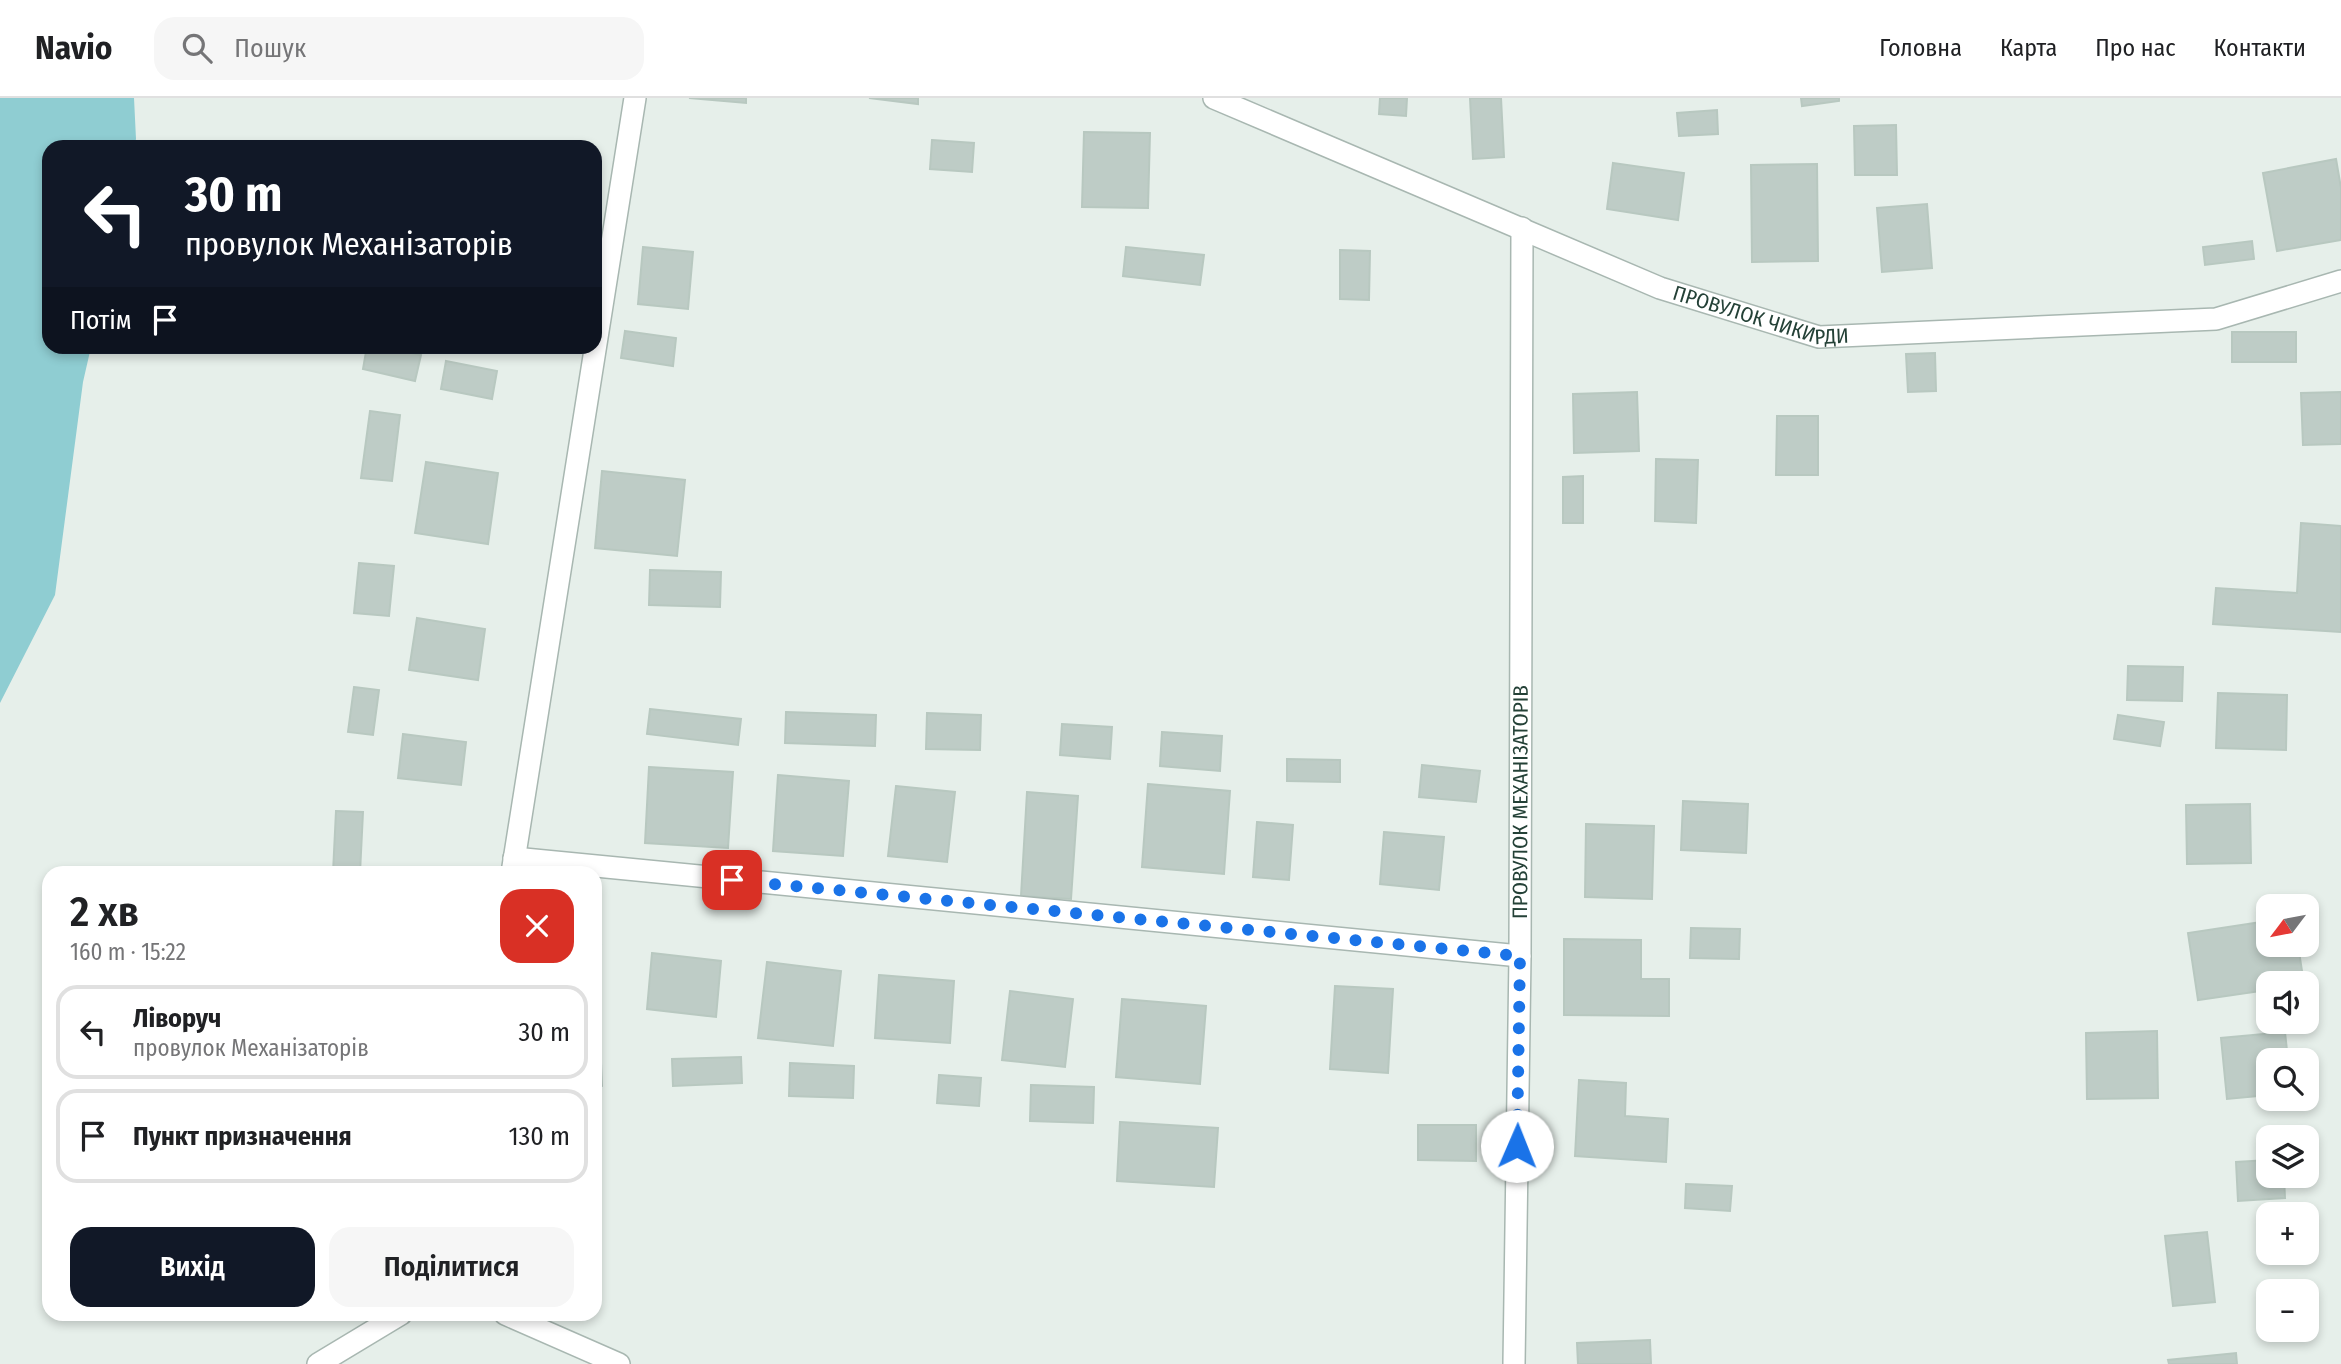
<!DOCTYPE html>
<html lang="uk">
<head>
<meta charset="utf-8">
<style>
  :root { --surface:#fff; --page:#f6f6f6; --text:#202124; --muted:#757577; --line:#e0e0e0; --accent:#111827 }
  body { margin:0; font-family:"Fira Sans Condensed",sans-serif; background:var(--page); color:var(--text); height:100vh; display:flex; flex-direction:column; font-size:26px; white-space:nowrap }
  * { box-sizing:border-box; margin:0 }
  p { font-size:23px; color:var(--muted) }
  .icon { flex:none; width:38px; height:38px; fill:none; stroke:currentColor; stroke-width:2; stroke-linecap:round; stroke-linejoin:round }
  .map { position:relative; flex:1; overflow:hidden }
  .panel { position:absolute; left:42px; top:768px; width:560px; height:455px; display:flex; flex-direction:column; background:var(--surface); border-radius:21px; box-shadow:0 4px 10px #0003 }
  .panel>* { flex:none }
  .guide { position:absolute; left:42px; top:42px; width:560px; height:214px; border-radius:21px; box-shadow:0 4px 10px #0003; background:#111827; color:#fff; overflow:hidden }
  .needle { width:46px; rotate:238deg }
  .controls { position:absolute; left:2256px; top:796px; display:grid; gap:14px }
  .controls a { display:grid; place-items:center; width:63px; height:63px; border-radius:14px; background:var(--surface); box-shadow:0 4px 10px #0003; font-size:35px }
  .pin { position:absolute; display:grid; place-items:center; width:60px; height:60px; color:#fff; margin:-30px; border-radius:14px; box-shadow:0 4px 10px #0006 }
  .me { position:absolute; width:77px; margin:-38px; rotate:1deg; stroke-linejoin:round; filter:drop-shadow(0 0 5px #0008) }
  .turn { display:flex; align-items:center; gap:24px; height:147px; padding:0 28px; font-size:32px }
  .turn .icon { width:91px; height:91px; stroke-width:2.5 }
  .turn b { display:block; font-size:49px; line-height:60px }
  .then { display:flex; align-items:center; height:66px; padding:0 28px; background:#0003; gap:14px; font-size:26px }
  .round { display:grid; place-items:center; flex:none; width:74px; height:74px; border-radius:21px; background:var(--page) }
  .overview { display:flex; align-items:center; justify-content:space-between; height:119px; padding:0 28px }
  h1 { font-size:42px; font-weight:600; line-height:52px }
  .primary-button { display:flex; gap:14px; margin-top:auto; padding:14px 28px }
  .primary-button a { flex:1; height:80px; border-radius:21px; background:var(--accent); color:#fff; font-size:28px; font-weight:600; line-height:80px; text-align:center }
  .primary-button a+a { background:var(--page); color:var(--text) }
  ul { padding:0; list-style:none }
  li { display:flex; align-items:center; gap:21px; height:94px; margin:0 14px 10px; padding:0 14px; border:4px solid var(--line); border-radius:21px }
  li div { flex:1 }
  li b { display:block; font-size:26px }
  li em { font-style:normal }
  header { display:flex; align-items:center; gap:42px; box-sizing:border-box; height:98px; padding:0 35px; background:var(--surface); border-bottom:2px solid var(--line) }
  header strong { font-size:33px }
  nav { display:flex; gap:38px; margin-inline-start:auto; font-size:24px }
  .search { width:490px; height:63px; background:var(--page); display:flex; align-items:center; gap:18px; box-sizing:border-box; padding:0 24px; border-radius:21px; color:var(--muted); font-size:26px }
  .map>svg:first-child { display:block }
</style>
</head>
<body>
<header>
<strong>Navio</strong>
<div class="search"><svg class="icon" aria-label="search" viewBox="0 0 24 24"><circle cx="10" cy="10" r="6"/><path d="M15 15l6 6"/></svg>Пошук</div>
<nav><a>Головна</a><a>Карта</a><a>Про нас</a><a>Контакти</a></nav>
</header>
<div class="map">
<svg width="2341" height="1266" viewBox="0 0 2341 1266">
  <rect width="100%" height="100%" fill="#e6efea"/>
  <path fill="#8fcdd2" d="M 0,0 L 134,0 L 136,41 L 134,49 L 49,49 L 49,248 L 91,249 L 83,284 L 55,497 L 0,605 Z"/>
  <g fill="#beccc6" stroke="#b8c8c0" stroke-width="2">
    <path d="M 689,0 L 746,0 L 746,5 Z"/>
    <path d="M 869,0 L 918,0 L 918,6 Z"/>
    <path d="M 1380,0 L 1407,0 L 1406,18 L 1379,16 Z"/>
    <path d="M 1470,0 L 1501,0 L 1504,59 L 1473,61 Z"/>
    <path d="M 1801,0 L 1839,0 L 1839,3 L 1802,8 Z"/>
    <path d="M 1717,12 L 1718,36 L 1679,38 L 1677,15 Z"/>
    <path d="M 1896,27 L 1897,77 L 1855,77 L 1854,28 Z"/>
    <path d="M 1084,34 L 1150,35 L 1148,110 L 1082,109 Z"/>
    <path d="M 932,42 L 974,45 L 972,74 L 930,71 Z"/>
    <path d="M 2336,61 L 2341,90 L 2341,142 L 2277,153 L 2263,75 Z"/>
    <path d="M 1613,65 L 1684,75 L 1678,122 L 1607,111 Z"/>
    <path d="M 1817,66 L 1818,163 L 1752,164 L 1751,67 Z"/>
    <path d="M 1927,106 L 1932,170 L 1882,174 L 1877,110 Z"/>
    <path d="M 2252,143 L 2254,161 L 2205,167 L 2203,149 Z"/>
    <path d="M 643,149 L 693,154 L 688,211 L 638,206 Z"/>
    <path d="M 1126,149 L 1204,157 L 1200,187 L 1123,178 Z"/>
    <path d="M 1340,152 L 1370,153 L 1369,202 L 1340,201 Z"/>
    <path d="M 625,233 L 676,240 L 673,268 L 621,260 Z"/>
    <rect x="2232" y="234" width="64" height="30"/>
    <path d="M 367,248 L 378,248 L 421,257 L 415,283 L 363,271 Z"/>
    <path d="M 1935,255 L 1936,293 L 1908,294 L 1906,256 Z"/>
    <path d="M 446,263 L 497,273 L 492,301 L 441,291 Z"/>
    <path d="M 1637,294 L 1639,353 L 1574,355 L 1573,296 Z"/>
    <path d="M 2341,294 L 2341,346 L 2303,347 L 2301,295 Z"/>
    <path d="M 370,313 L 400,317 L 392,383 L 361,380 Z"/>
    <path d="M 1777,318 L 1818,318 L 1818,377 L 1776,377 Z"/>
    <path d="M 1656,361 L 1698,362 L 1696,425 L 1655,423 Z"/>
    <path d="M 426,364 L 498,375 L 488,446 L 415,435 Z"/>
    <path d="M 602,373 L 685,382 L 677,458 L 595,450 Z"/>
    <path d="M 1583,378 L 1583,425 L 1563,425 L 1563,379 Z"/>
    <path d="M 2301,425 L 2341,428 L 2341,534 L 2213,526 L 2216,490 L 2297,495 Z"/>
    <path d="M 359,465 L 394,468 L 389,518 L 354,515 Z"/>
    <path d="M 650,472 L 721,474 L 720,509 L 649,507 Z"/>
    <path d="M 417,520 L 485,531 L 478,582 L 409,572 Z"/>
    <path d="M 2128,568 L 2183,569 L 2182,603 L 2127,602 Z"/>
    <path d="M 354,589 L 379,592 L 373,637 L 348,634 Z"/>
    <path d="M 2218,595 L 2287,597 L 2286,652 L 2216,650 Z"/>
    <path d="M 650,611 L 741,621 L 738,647 L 647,636 Z"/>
    <path d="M 786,614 L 876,617 L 875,648 L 785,645 Z"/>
    <path d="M 927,615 L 981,617 L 980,652 L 926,651 Z"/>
    <path d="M 2118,617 L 2164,624 L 2160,648 L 2114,641 Z"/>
    <path d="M 1062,626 L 1112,629 L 1110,661 L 1060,657 Z"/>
    <path d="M 1162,634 L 1222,638 L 1220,673 L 1160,668 Z"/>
    <path d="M 403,636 L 466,644 L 461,687 L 398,680 Z"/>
    <path d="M 1287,661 L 1340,662 L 1340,684 L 1287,683 Z"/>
    <path d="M 1422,667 L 1480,673 L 1476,704 L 1419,699 Z"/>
    <path d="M 649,669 L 733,674 L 728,750 L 645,745 Z"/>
    <path d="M 778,677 L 849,683 L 843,758 L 773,753 Z"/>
    <path d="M 1148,686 L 1230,693 L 1224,776 L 1142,769 Z"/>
    <path d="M 896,688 L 955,694 L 947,764 L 888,758 Z"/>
    <path d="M 1027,694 L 1078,698 L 1071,801 L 1021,798 Z"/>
    <path d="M 1683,703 L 1748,706 L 1746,755 L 1681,752 Z"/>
    <path d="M 2250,706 L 2251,765 L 2187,766 L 2186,707 Z"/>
    <path d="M 336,713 L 363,714 L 360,775 L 333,775 Z"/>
    <path d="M 1257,724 L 1293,727 L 1289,782 L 1253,779 Z"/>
    <path d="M 1586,726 L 1654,728 L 1652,801 L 1585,799 Z"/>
    <path d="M 1384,734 L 1444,739 L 1439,792 L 1380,786 Z"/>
    <path d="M 2268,823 L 2268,847 L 2298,847 L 2304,886 L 2268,886 L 2268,892 L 2198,902 L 2188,835 Z"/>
    <path d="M 1691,830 L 1740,831 L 1739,861 L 1690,860 Z"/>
    <path d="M 1564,841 L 1641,842 L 1641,881 L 1669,881 L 1669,918 L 1564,917 Z"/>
    <path d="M 595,846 L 601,847 L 595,907 Z"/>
    <path d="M 652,855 L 721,863 L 716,919 L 647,911 Z"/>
    <path d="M 767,864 L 841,873 L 833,948 L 758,940 Z"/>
    <path d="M 879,877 L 954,883 L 950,945 L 875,940 Z"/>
    <path d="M 1335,888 L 1393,891 L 1388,975 L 1330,971 Z"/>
    <path d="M 1010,893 L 1073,901 L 1065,969 L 1002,962 Z"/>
    <path d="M 1122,901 L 1206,908 L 1200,986 L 1116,979 Z"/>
    <path d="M 2157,933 L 2158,1000 L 2087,1001 L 2086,935 Z"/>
    <path d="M 2285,934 L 2288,962 L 2268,962 L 2268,997 L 2227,1001 L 2221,940 Z"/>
    <path d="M 741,959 L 742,985 L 673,988 L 672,961 Z"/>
    <path d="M 595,965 L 601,965 L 602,988 L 595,989 Z"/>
    <path d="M 790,965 L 854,968 L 853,1000 L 789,998 Z"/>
    <path d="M 939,977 L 981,980 L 979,1008 L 937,1005 Z"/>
    <path d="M 1579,982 L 1626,985 L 1625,1018 L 1668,1021 L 1666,1064 L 1575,1058 Z"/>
    <path d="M 1031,987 L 1094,989 L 1093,1025 L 1030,1023 Z"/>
    <path d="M 1120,1024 L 1218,1030 L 1214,1089 L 1117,1083 Z"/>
    <path d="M 1418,1027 L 1476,1027 L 1476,1063 L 1418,1062 Z"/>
    <path d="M 2268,1062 L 2268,1078 L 2284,1078 L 2285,1100 L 2238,1103 L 2236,1064 Z"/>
    <path d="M 1686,1086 L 1732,1088 L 1730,1113 L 1685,1110 Z"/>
    <path d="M 2207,1134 L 2215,1204 L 2173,1208 L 2165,1138 Z"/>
    <path d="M 1650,1242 L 1651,1266 L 1578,1266 L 1577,1245 Z"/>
    <path d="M 2236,1255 L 2237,1266 L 2169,1266 L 2168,1262 Z"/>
  </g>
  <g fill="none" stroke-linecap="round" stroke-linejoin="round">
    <defs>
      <g id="minor">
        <path id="s1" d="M 1214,0 L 1660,190 L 1819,239 L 2216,221 L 2341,183"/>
        <path d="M 514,760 L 1520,858"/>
        <path d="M 512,775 L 635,0"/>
        <path d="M 505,1216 L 619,1266"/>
        <path d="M 318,1266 L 401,1216"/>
        <path id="s2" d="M 1514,1266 L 1520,858 L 1522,130"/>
      </g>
    </defs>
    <use href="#minor" stroke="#a8b7b1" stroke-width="24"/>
    <use href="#minor" stroke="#fff" stroke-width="21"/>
  </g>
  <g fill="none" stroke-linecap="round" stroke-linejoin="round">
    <path stroke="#1a73e8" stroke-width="12" stroke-dasharray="0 21.6" d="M 732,782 L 1520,858 L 1517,1048"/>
  </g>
  <g text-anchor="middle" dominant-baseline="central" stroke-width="5" stroke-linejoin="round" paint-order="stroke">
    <g font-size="21" fill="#244137" stroke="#f7fbf8">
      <text stroke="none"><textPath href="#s1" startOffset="590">ПРОВУЛОК ЧИКИРДИ</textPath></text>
      <text stroke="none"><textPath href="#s2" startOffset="562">ПРОВУЛОК МЕХАНІЗАТОРІВ</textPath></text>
    </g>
  </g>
</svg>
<div class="controls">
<a><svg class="needle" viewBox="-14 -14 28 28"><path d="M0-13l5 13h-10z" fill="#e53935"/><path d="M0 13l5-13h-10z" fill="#757577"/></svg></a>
<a><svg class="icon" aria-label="sound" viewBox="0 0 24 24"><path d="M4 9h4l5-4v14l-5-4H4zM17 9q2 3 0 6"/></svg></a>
<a><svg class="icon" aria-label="search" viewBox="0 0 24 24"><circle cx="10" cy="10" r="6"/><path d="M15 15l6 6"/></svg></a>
<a><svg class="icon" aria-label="layers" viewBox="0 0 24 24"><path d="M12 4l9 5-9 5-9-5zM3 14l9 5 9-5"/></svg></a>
<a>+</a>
<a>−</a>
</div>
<div class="pin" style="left:732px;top:782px;background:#d93025"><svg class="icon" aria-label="arrive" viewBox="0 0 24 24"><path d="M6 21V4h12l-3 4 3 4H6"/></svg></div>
<svg class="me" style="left:1517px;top:1048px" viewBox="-20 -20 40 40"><circle r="19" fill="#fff"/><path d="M0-13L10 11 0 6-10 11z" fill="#1a73e8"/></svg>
<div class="guide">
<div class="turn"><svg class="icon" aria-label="left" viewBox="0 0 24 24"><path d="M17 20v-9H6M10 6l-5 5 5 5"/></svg><div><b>30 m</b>провулок Механізаторів</div></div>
<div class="then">Потім<svg class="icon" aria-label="arrive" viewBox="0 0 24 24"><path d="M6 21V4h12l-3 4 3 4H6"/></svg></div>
</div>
<section class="panel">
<div class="overview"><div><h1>2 хв</h1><p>160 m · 15:22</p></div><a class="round" style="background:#d93025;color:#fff"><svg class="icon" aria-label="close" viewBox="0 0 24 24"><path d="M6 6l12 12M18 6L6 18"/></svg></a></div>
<ul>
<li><svg class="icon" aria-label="left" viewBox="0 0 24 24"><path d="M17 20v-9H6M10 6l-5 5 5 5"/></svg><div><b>Ліворуч</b><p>провулок Механізаторів</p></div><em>30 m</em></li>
<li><svg class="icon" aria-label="arrive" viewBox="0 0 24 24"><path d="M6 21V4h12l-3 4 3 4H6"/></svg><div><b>Пункт призначення</b></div><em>130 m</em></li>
</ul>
<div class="primary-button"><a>Вихід</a><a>Поділитися</a></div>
</section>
</div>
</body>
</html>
